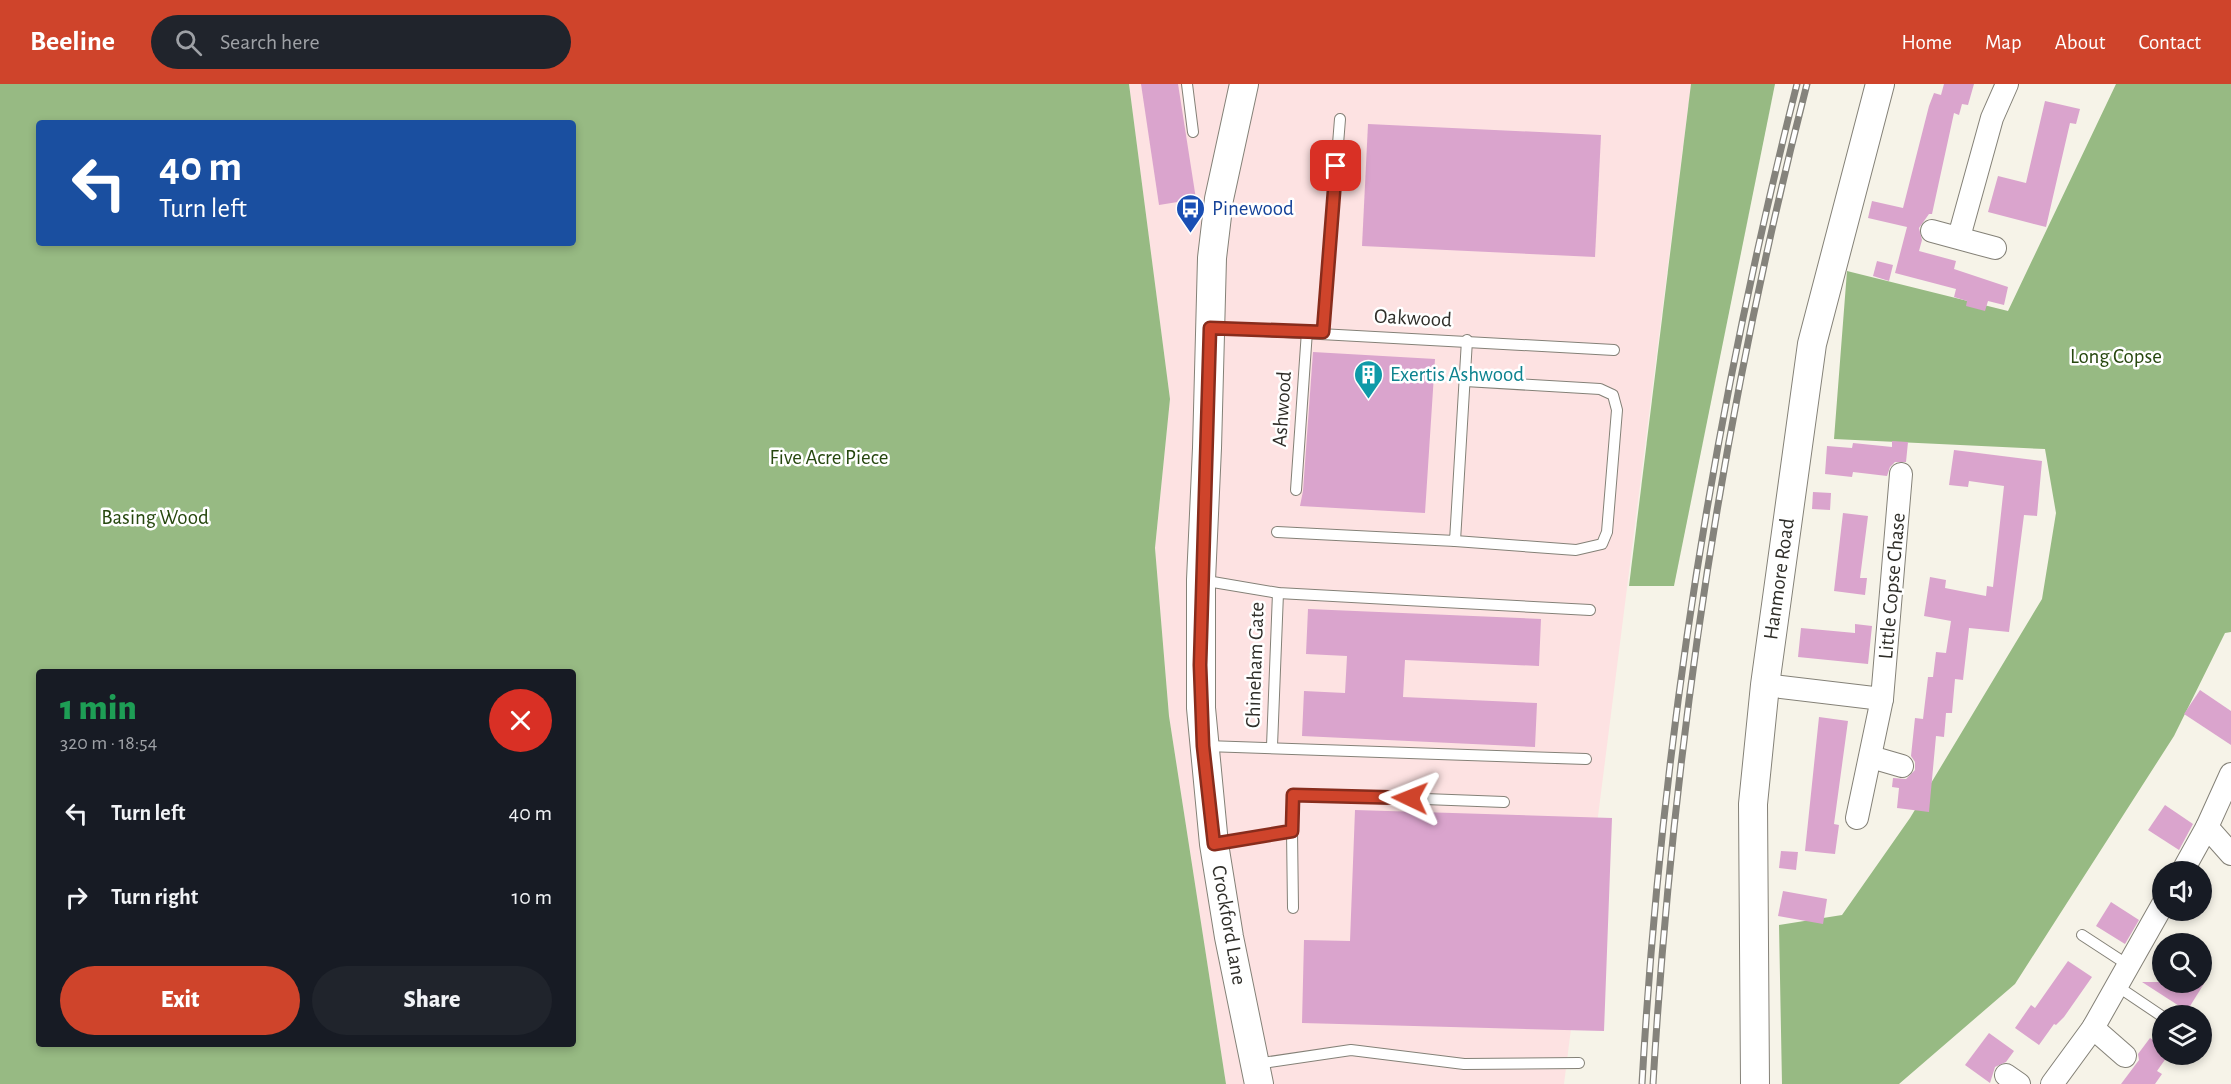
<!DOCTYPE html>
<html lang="en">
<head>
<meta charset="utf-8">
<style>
  :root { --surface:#171b24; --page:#20242c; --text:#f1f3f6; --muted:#9ea1a6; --accent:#cf442b }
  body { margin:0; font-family:"Alegreya Sans",sans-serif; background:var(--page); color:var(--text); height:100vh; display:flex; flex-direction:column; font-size:22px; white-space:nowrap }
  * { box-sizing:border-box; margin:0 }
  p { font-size:20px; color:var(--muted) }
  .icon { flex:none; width:33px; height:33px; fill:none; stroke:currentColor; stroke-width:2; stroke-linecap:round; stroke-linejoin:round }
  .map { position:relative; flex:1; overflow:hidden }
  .side { position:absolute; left:36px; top:585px; width:540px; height:378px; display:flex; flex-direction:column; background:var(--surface); border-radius:6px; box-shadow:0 3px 9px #0003 }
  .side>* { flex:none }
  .guide { position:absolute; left:36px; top:36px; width:540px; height:126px; border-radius:6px; box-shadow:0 3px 9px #0003; background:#1a4fa0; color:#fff; overflow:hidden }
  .tools { position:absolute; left:2152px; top:777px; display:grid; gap:12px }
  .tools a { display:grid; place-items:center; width:60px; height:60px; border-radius:50%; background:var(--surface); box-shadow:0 3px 9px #0003; font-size:30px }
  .pin { position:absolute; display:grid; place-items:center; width:51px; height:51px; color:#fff; margin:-26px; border-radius:12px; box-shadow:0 3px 9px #0006 }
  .me { position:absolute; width:66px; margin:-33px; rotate:272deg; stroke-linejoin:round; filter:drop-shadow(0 0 4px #0008) }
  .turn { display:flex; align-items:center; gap:21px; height:126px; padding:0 24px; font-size:27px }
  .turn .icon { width:78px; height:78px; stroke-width:2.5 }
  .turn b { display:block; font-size:42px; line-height:51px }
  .round { display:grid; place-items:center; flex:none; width:63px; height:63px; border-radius:32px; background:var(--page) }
  .head { display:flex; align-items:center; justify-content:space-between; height:102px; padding:0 24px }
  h1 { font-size:36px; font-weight:800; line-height:45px; color:#1e9e55 }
  .primary-button { display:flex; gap:12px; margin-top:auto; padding:12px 24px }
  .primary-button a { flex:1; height:69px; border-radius:36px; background:var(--accent); color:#fff; font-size:24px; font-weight:800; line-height:69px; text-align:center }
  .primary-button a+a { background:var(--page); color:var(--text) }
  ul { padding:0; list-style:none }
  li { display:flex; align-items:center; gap:18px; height:84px; padding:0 24px }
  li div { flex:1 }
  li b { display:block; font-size:22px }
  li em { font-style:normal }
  header { display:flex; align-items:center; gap:36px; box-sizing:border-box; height:84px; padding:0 30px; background:var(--accent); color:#fff }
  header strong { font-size:28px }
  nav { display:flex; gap:33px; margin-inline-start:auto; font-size:21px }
  .search { width:420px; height:54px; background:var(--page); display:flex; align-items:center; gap:15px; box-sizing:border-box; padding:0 21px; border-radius:33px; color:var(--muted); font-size:22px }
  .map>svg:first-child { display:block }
</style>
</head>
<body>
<header>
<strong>Beeline</strong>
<div class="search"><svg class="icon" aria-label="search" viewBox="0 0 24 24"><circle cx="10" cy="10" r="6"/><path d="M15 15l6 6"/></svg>Search here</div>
<nav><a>Home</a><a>Map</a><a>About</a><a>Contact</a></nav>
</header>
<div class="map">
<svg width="2231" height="1000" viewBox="0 0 2231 1000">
  <rect width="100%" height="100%" fill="#f6f3e8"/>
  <path fill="#fde2e2" d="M 1129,0 L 1691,0 L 1564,1000 L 1226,1000 L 1169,632 L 1155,464 L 1170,315 Z"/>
  <g fill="#97ba83" fill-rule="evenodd">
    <path d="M 0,0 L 1129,0 L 1170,315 L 1155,464 L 1169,632 L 1226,1000 L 0,1000 ZM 39,39 L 573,39 L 573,159 L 39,159 ZM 39,588 L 573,588 L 573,960 L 39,960 Z"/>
    <path d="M 1691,0 L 1775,0 L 1674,502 L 1629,502 Z"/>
    <path d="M 2116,0 L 2231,0 L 2231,548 L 2225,549 L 2174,652 L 2015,900 L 1899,1000 L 1782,1000 L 1779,841 L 1842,831 L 1910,734 L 2042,515 L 2056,429 L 2045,365 L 1834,355 L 1847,187 L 2008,227 Z"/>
  </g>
  <g fill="#daa4cd">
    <path d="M 1141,0 L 1178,0 L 1196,115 L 1159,121 Z"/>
    <path d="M 1944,0 L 1974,0 L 1968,21 L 1962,20 L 1959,31 L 1954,29 L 1932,130 L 1929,130 L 1919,144 L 1922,156 L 1919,167 L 1956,177 L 1954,185 L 2008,203 L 2004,221 L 1988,217 L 1985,227 L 1966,222 L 1967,217 L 1954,213 L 1956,205 L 1895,189 L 1907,143 L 1868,134 L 1872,117 L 1903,124 L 1929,22 L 1934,9 L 1941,11 Z"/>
    <path d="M 2045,17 L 2080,25 L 2076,40 L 2070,39 L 2046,143 L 1988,128 L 1998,92 L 2026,99 Z"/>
    <path d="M 1368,40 L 1601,51 L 1595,173 L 1362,162 Z"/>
    <path d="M 1877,177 L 1893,181 L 1889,197 L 1873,192 Z"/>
    <path d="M 1313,268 L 1435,275 L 1425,429 L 1300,422 L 1303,407 Z"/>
    <path d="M 1892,357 L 1908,358 L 1906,378 L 1895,378 L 1890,383 L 1887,392 L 1853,388 L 1852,393 L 1825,390 L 1827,362 L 1852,364 L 1853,359 L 1892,363 Z"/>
    <path d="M 1954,366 L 2042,377 L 2037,432 L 2024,431 L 2009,548 L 1969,544 L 1963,596 L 1955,595 L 1952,629 L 1946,629 L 1944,653 L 1936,652 L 1929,728 L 1897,724 L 1899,704 L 1892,703 L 1893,694 L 1906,695 L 1915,686 L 1915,678 L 1911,672 L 1915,634 L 1923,635 L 1928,593 L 1933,593 L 1936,568 L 1946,569 L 1951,537 L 1924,532 L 1930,493 L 1946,496 L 1945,504 L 1986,512 L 1987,502 L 1993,503 L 2004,402 L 1969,397 L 1968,403 L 1949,401 Z"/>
    <path d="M 1813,408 L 1831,409 L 1830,426 L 1812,425 Z"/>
    <path d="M 1843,429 L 1868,432 L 1860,494 L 1867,494 L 1865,511 L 1834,507 Z"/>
    <path d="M 1308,525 L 1541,535 L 1539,582 L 1405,576 L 1403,613 L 1537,619 L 1535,663 L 1302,652 L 1304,607 L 1345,609 L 1347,572 L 1306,570 Z"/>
    <path d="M 1855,540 L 1872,542 L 1868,580 L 1798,573 L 1801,544 L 1855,549 Z"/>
    <path d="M 2200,606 L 2231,627 L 2231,661 L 2184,630 Z"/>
    <path d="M 1819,633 L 1848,637 L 1834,740 L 1839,741 L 1835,770 L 1805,767 Z"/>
    <path d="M 2165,721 L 2193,740 L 2179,766 L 2148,746 Z"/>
    <path d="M 1355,726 L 1612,734 L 1604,947 L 1302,939 L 1304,856 L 1350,857 Z"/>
    <path d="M 1781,767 L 1798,768 L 1796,786 L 1779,784 Z"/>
    <path d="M 1783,807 L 1827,815 L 1823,840 L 1778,832 Z"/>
    <path d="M 2111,818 L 2139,836 L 2125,860 L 2096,842 Z"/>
    <path d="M 2068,877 L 2092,893 L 2064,933 L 2056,941 L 2054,940 L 2039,961 L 2015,944 L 2031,921 L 2035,924 Z"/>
    <path d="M 2142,898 L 2205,898 L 2187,927 Z"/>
    <path d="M 1989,949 L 2014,967 L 2006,978 L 1995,983 L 1990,999 L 1965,981 Z"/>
    <path d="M 2150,954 L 2163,963 L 2163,970 L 2169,970 L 2157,987 L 2162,990 L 2155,1000 L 2121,1000 L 2139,976 L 2138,970 Z"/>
  </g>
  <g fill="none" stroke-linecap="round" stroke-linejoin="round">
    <defs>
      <g id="service">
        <path d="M 1187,0 L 1193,48"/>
        <path d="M 1210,244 L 1614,266"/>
        <path d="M 1323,248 L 1340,35"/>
        <path d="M 1296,406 L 1307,247"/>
        <path d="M 1277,448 L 1455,457 L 1467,256"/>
        <path d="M 1455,457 L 1576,466 L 1602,460 L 1607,448 L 1617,326 L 1613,311 L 1600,305 L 1465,297"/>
        <path d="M 1201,496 L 1278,509 L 1590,526"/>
        <path d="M 1206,662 L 1586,675"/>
        <path d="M 1272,662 L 1278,509"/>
        <path d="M 1292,747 L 1293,824"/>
        <path d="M 1215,760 L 1292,747 L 1293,710 L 1504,718"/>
        <path d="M 2082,851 L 2128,881"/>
        <path d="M 2117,902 L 2163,933"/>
        <path d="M 1256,980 L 1351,966 L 1464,980 L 1579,979"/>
      </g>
      <g id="minor">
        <path d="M 1932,147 L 1995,164"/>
        <path d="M 1959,153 L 1992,34 L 2007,0"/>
        <path d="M 1765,601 L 1882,615"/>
        <path d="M 1871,673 L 1902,682"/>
        <path d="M 1857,734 L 1882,615 L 1901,390"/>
        <path d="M 2207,743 L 2231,770"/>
        <path d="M 2182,788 L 2207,743 L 2231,690"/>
        <path d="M 2093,944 L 2125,972"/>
        <path d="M 2006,991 L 2019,1000"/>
        <path d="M 2052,1000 L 2093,944 L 2163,820"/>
      </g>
      <g id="tertiary">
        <path d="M 1244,0 L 1219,115 L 1212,174 L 1207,364 L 1201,496 L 1201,624 L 1214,760 L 1229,853 L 1259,1000"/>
        <path d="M 1755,1000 L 1753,720 L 1765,601 L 1812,260 L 1880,0"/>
      </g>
    </defs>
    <use href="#service" stroke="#848177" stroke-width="12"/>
    <use href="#minor" stroke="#848177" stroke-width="24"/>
    <use href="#tertiary" stroke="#848177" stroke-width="30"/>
    <use href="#service" stroke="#fff" stroke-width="10"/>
    <use href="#minor" stroke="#fff" stroke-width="22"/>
    <use href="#tertiary" stroke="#fff" stroke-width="28"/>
    <defs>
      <g id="rail">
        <path d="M 1642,1000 C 1661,663 1714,327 1797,0"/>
        <path d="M 1653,1000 C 1673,663 1723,327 1807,0"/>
      </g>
    </defs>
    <use href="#rail" stroke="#85837c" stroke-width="7"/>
    <use href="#rail" stroke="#fff" stroke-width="4.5" stroke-dasharray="14" stroke-linecap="butt"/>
  </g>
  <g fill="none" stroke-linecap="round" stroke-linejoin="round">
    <defs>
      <path id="route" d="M 1336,82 L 1323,248 L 1210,244 L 1200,581 L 1203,662 L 1214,760 L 1292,747 L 1293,711 L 1410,714"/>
    </defs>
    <use href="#route" stroke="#872c1c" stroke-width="15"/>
    <use href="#route" stroke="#cf442b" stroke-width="10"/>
  </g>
  <defs>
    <symbol id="bus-pin" viewBox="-11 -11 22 30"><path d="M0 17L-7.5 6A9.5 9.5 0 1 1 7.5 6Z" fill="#1a4fb4" stroke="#fff"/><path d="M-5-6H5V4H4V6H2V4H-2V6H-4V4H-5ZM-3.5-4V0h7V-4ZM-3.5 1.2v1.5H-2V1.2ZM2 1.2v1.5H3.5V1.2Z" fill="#fff"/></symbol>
    <symbol id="building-pin" viewBox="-11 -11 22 30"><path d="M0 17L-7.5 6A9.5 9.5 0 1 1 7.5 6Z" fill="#0f9aa8" stroke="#fff"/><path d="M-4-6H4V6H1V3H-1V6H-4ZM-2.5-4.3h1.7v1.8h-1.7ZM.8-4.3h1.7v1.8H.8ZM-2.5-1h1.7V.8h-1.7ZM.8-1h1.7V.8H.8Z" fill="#fff"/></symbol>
  </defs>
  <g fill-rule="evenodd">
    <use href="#bus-pin" x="1174" y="108" width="33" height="45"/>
    <use href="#building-pin" x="1352" y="274" width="33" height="45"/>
  </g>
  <g text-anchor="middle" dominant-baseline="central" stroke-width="5" stroke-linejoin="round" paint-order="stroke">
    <g font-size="21" fill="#164399" stroke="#fff" text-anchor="start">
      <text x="1212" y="124">Pinewood</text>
    </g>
    <g font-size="21" fill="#2f2e29" stroke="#fff">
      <text transform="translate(1413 234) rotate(3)">Oakwood</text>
      <text transform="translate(1282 325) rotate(-86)">Ashwood</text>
      <text transform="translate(1779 495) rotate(-82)">Hanmore Road</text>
      <text transform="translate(1892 502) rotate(-85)">Little Copse Chase</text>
      <text transform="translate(1255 581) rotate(-88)">Chineham Gate</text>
      <text transform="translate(1229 841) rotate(80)">Crockford Lane</text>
    </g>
    <g font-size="21" fill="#27480f" stroke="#fff">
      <text x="2116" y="272">Long Copse</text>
      <text x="829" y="373">Five Acre Piece</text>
      <text x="155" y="433">Basing Wood</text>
    </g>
    <g font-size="21" fill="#0d838f" stroke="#fff" text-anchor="start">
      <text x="1390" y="290">Exertis Ashwood</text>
    </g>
  </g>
</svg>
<div class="tools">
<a><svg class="icon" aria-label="sound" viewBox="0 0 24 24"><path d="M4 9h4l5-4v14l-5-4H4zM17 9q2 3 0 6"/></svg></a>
<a><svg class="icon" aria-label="search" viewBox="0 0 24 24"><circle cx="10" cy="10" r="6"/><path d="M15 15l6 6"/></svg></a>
<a><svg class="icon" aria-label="layers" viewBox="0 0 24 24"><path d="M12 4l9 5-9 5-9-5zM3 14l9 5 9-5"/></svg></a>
</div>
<div class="pin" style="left:1336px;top:82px;background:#d93025"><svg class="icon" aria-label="arrive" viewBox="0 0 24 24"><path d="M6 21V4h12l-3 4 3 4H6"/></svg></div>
<svg class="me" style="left:1410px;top:714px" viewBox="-20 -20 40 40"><path d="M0-17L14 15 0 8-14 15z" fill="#cf442b" stroke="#fff" stroke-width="4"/></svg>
<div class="guide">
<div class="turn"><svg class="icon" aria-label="left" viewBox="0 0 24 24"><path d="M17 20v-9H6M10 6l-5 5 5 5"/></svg><div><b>40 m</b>Turn left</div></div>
</div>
<section class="side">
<div class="head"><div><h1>1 min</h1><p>320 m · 18:54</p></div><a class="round" style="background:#d93025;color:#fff"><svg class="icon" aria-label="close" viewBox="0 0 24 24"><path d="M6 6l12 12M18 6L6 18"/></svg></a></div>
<ul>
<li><svg class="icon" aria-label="left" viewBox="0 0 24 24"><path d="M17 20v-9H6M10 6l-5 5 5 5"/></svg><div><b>Turn left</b></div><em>40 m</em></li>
<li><svg class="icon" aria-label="right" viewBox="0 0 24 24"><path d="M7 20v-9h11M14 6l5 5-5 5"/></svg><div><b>Turn right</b></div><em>10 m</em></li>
</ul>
<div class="primary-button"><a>Exit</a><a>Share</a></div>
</section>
</div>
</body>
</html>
